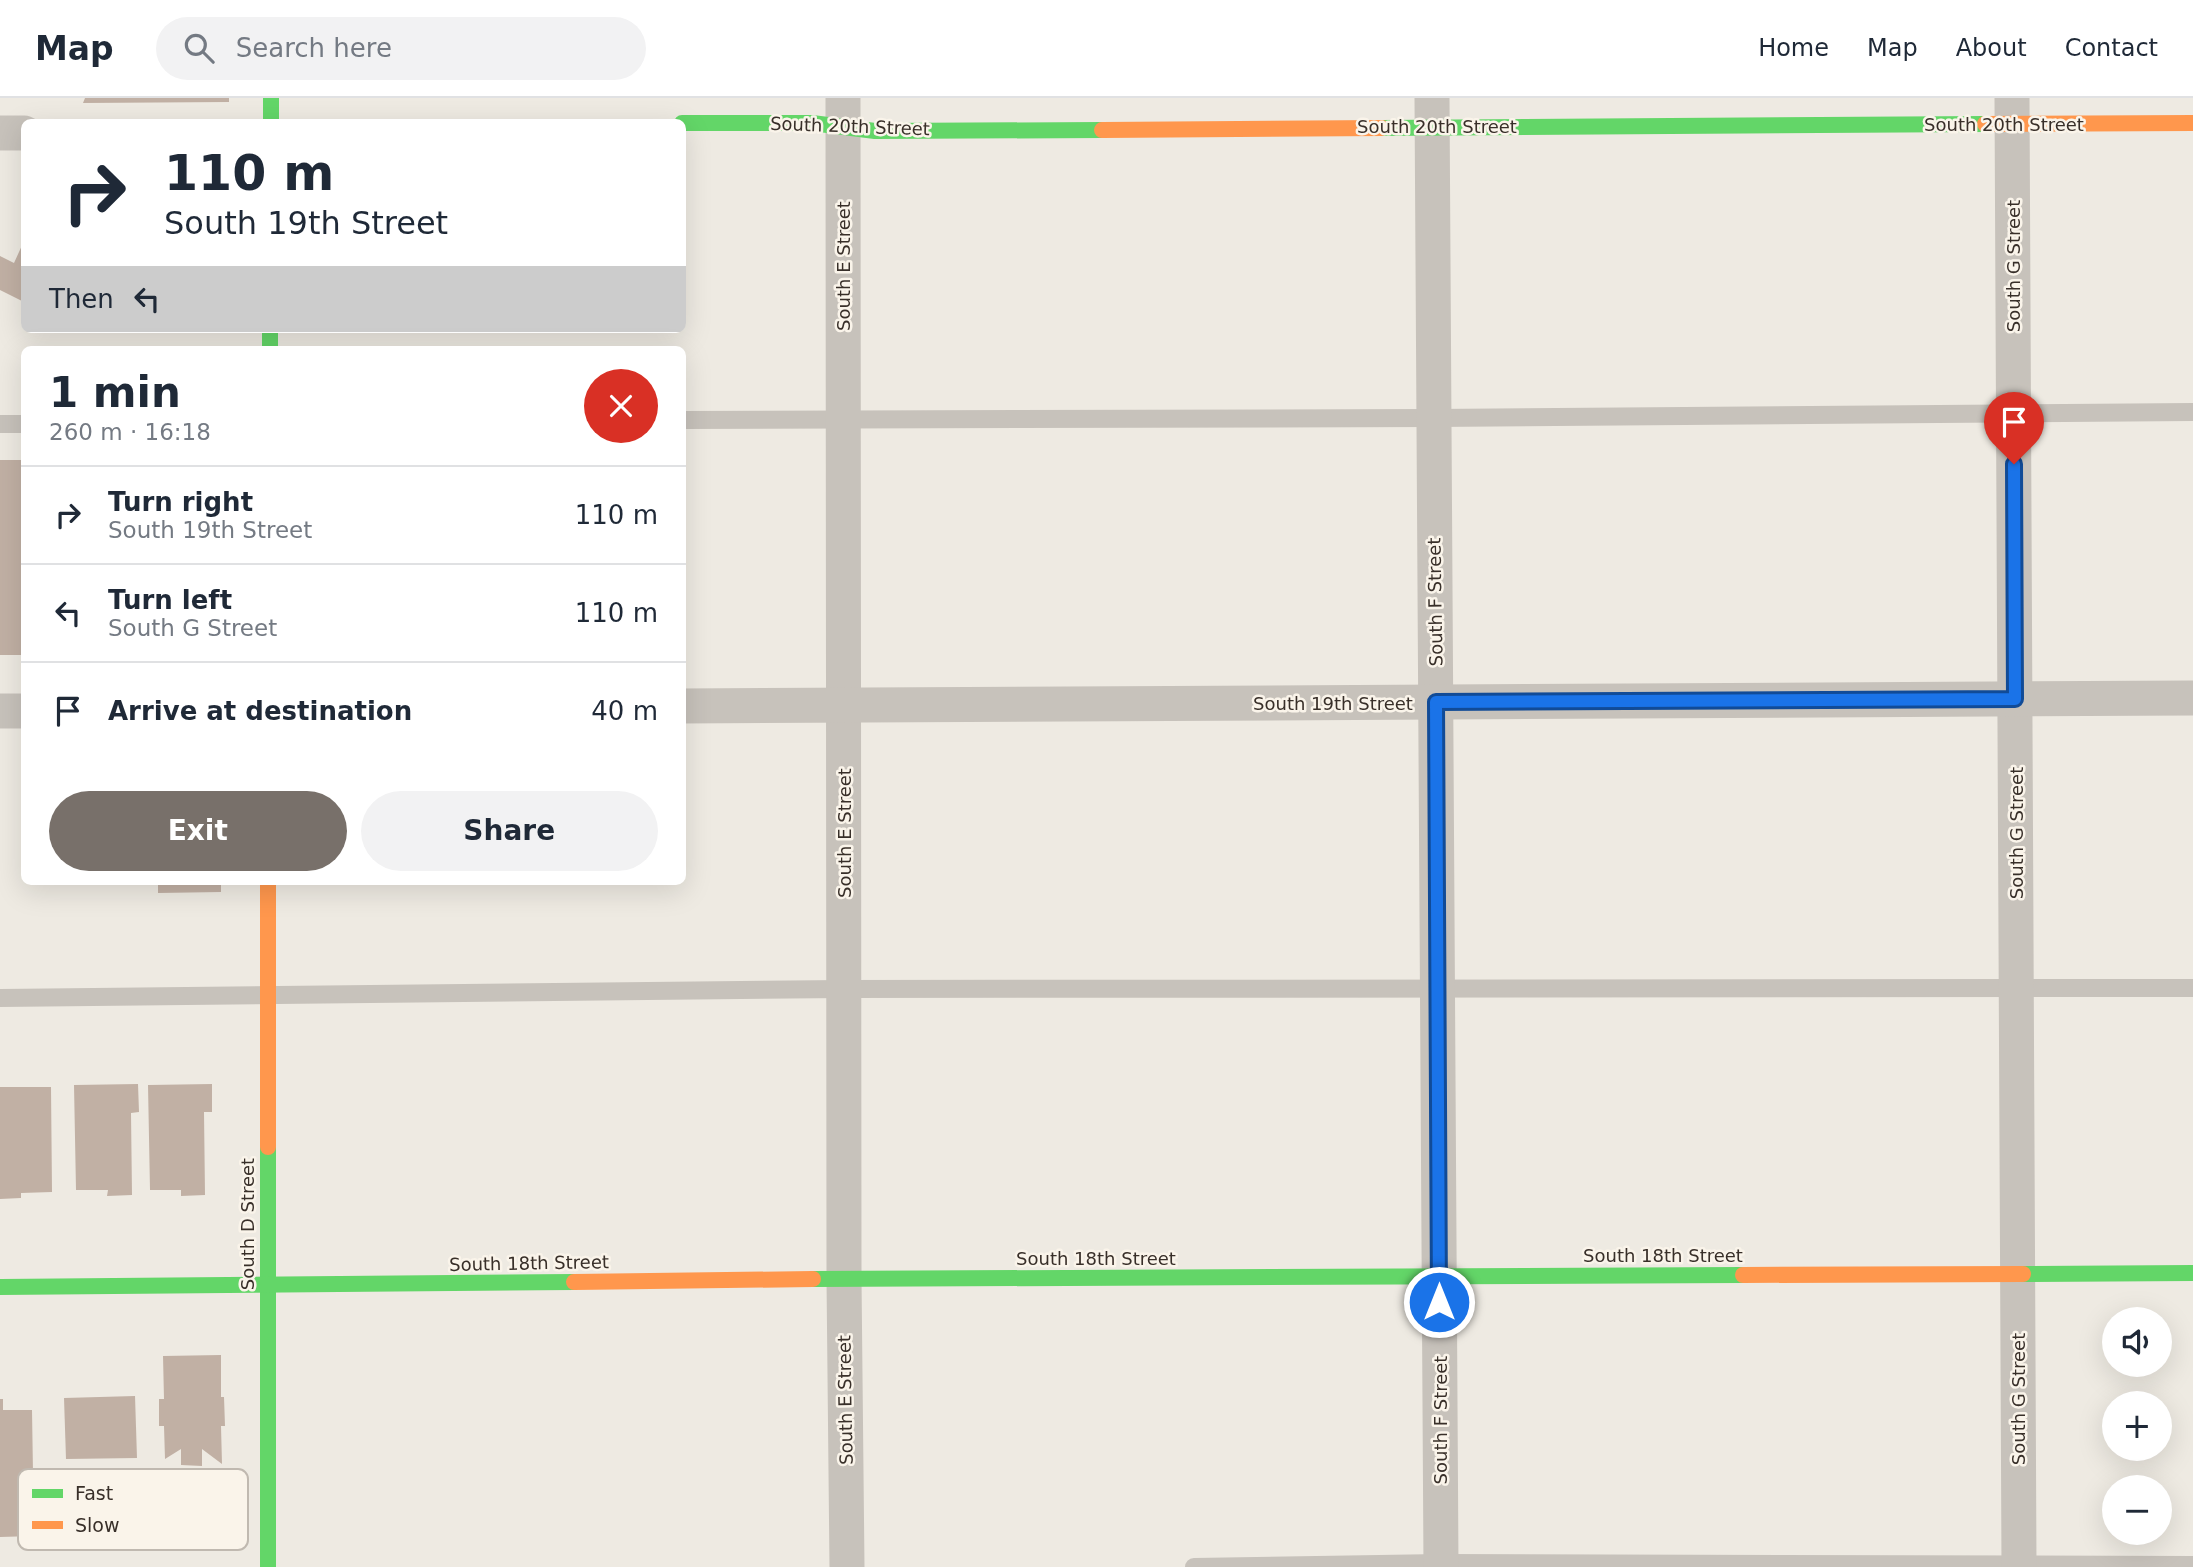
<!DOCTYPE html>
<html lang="en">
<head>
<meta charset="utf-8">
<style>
  :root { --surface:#fff; --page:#f2f2f3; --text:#1f2937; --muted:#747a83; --line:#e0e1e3; --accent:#78706a }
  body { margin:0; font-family:"DejaVu Sans",sans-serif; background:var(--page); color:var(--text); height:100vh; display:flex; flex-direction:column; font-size:26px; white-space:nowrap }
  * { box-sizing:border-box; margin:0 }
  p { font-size:23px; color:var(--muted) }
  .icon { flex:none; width:38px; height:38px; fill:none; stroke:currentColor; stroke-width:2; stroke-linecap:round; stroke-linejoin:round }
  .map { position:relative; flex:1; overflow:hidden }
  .details { position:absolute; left:21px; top:248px; width:665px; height:539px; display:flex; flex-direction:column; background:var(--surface); border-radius:10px; box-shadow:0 7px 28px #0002 }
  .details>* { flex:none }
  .guide { position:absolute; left:21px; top:21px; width:665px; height:214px; border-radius:10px; box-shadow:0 7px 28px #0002; background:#fff; color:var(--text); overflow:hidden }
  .buttons { position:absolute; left:2102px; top:1209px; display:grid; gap:14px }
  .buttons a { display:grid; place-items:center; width:70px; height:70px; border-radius:50%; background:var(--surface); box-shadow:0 7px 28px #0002; font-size:35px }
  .pin { position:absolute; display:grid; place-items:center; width:60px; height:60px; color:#fff; margin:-72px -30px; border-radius:50% 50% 50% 0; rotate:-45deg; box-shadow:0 0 7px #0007 }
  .pin .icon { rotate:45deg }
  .me { position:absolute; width:77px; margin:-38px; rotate:0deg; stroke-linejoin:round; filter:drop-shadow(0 0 5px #0008) }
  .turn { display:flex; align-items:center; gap:24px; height:147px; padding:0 28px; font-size:32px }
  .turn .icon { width:91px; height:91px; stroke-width:2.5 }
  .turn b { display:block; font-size:49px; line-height:60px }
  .then { display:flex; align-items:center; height:66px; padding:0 28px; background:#0003; gap:14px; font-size:26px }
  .round { display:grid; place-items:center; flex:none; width:74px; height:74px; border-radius:37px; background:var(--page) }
  .overview { display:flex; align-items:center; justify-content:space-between; height:119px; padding:0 28px }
  h1 { font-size:42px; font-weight:800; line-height:52px }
  .primary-button { display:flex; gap:14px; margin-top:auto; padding:14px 28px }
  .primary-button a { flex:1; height:80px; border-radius:42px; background:var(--accent); color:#fff; font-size:28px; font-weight:800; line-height:80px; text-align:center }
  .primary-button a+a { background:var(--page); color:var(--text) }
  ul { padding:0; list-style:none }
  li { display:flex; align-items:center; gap:21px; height:98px; padding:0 28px; border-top:2px solid var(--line) }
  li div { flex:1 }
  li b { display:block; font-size:26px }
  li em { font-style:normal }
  header { display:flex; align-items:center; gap:42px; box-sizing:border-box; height:98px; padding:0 35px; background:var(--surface); border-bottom:2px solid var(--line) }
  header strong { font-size:33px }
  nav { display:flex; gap:38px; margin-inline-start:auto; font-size:24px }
  .search { width:490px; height:63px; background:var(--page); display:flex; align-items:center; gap:18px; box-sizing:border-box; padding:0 24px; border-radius:38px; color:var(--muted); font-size:26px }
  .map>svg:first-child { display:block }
</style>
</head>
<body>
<header>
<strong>Map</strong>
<div class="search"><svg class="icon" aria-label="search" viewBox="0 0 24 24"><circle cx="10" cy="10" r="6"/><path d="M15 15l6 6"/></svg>Search here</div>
<nav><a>Home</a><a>Map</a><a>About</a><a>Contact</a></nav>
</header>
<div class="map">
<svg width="2193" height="1469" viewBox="0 0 2193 1469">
  <rect width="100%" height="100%" fill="#eeeae2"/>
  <g fill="#c1b0a4">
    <path d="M 85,0 L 229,0 L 229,4 L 83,5 Z"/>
    <path d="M 24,143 L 24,204 L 0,192 L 0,158 L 14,165 Z"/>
    <rect x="0" y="362" width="24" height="195"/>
    <path d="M 158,784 L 221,784 L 221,794 L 158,795 Z"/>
    <path d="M 138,986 L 139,1014 L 131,1015 L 132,1097 L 107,1098 L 108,1092 L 76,1092 L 74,987 Z"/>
    <path d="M 212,986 L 212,1014 L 204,1014 L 205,1097 L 181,1098 L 181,1092 L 150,1092 L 148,987 Z"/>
    <path d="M 0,989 L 51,989 L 52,1094 L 21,1095 L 21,1100 L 0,1101 Z"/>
    <path d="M 221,1257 L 221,1299 L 224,1299 L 225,1328 L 221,1328 L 222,1366 L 202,1351 L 202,1368 L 181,1367 L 181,1351 L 165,1361 L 164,1328 L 159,1328 L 159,1301 L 164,1301 L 163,1258 Z"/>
    <path d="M 135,1298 L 137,1360 L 66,1361 L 64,1300 Z"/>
    <path d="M 0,1301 L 3,1301 L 3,1312 L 32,1312 L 34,1438 L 0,1439 Z"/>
  </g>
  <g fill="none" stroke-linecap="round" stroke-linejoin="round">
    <g stroke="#c7c2bb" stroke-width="18">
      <path d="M 682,322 L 1434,320 L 2193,314"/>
      <path d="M 0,326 L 24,326"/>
      <path d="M 0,900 L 844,891 L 2193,890"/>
      <path d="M 1194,1469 L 1441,1465 L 2193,1467"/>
    </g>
    <g stroke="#c7c2bb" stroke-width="35">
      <path d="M 843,0 L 844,1181 L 847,1469"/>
      <path d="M 1432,0 L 1441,1469"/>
      <path d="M 2012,0 L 2019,1469"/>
      <path d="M 0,35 L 24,35"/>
      <path d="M 682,608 L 2193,600"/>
      <path d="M 0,613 L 24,613"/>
    </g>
    <g stroke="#63d668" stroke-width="16">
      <path d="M 271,0 L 271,24"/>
      <path d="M 682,25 L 812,25 L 875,33 L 1102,32"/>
      <path d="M 1382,30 L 1985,26"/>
      <path d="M 270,231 L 270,252"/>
      <path d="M 268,1049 L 268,1469"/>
      <path d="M 2023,1176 L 2193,1175"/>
      <path d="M 813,1181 L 1743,1177"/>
      <path d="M 0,1189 L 574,1184"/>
    </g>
    <g stroke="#ff974d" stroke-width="16">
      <path d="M 1985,26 L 2193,25"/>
      <path d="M 1102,32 L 1382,30"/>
      <path d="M 268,784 L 268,1049"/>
      <path d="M 1743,1177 L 2023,1176"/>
      <path d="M 574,1184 L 813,1181"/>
    </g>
  </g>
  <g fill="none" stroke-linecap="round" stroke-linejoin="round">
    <defs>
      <path id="route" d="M 1439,1204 L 1436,604 L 2015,601 L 2014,366"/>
    </defs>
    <use href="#route" stroke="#114b97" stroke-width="18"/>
    <use href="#route" stroke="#1a73e8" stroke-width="12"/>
  </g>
  <g text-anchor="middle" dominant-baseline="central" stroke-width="5" stroke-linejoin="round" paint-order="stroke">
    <g font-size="18" fill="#382f29" stroke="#faf4ea">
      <text x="2004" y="26">South 20th Street</text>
      <text transform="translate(850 28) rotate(2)">South 20th Street</text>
      <text x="1437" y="28">South 20th Street</text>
      <text transform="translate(843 168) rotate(-90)">South E Street</text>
      <text transform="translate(2013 168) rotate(-90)">South G Street</text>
      <text transform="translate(1435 504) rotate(-91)">South F Street</text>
      <text x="1333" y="605">South 19th Street</text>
      <text transform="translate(844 735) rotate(-90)">South E Street</text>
      <text transform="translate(2016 735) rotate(-90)">South G Street</text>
      <text transform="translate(247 1126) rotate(-90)">South D Street</text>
      <text x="1663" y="1157">South 18th Street</text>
      <text x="1096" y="1160">South 18th Street</text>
      <text transform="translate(529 1165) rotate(-1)">South 18th Street</text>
      <text transform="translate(2018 1301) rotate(-90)">South G Street</text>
      <text transform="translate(845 1302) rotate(-91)">South E Street</text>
      <text transform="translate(1440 1322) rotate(-90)">South F Street</text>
    </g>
  </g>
  <rect x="18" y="1371" width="230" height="81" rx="10" fill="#faf4ea" stroke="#c0b9b0" stroke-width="2"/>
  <rect x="32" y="1391" width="31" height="9" fill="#63d668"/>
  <rect x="32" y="1423" width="31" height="8" fill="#ff974d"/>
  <g font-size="19" fill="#382f29">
    <text x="75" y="1402">Fast</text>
    <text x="75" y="1434">Slow</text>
  </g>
</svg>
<div class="buttons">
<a><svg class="icon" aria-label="sound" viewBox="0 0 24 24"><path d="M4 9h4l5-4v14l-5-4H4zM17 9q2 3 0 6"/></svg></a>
<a>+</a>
<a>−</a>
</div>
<div class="pin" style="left:2014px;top:366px;background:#d93025"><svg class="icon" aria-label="arrive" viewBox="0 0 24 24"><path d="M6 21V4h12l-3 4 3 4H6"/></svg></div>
<svg class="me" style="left:1439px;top:1204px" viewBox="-20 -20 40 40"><circle r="17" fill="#1a73e8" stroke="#fff" stroke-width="3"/><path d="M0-11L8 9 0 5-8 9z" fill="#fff"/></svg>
<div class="guide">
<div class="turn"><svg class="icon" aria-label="right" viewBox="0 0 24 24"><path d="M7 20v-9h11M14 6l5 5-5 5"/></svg><div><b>110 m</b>South 19th Street</div></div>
<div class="then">Then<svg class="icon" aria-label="left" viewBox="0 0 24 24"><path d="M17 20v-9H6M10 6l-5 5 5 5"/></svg></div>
</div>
<section class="details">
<div class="overview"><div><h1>1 min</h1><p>260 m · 16:18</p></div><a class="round" style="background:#d93025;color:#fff"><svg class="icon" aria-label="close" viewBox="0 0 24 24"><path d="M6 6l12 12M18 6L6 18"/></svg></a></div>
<ul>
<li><svg class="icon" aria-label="right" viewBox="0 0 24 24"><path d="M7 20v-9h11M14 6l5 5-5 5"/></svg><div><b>Turn right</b><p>South 19th Street</p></div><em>110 m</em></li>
<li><svg class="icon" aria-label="left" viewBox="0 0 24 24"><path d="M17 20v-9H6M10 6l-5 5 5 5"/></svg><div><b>Turn left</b><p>South G Street</p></div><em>110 m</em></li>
<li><svg class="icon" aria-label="arrive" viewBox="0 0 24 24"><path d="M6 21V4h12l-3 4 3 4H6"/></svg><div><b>Arrive at destination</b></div><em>40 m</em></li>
</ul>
<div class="primary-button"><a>Exit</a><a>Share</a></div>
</section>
</div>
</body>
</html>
